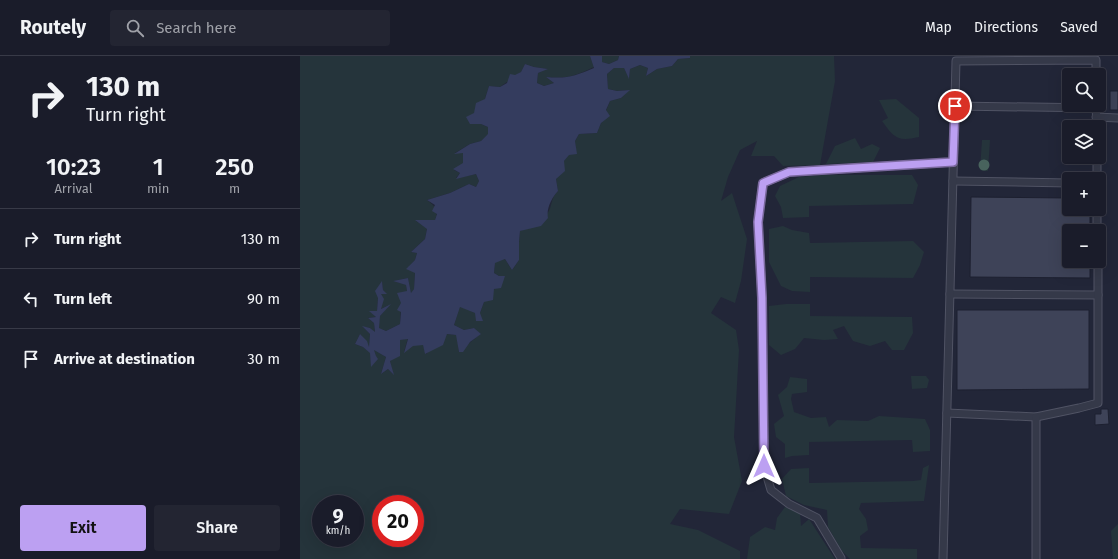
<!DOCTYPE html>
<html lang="en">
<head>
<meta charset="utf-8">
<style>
  :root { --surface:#1a1c2a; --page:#232532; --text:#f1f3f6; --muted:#9fa1a8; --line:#383a47; --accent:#bca0f2 }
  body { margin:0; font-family:"Fira Sans",sans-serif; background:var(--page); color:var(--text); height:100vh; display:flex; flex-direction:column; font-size:15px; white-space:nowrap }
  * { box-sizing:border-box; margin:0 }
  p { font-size:13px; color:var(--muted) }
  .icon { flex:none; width:22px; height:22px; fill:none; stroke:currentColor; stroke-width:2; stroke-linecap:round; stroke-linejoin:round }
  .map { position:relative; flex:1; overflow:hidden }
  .panel { display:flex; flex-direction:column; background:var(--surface); width:300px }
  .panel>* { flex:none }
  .top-card { background:#1a1c2a; color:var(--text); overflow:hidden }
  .fabs { position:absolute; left:762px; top:12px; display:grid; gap:8px }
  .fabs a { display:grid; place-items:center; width:44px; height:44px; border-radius:4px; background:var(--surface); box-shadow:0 4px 16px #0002,0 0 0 1px var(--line); font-size:20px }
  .speed { position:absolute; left:12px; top:439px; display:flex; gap:8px; font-size:20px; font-weight:700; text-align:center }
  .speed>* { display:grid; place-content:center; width:52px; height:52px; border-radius:50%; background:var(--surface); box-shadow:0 4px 16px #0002,0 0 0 1px var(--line); line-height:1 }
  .speed small { font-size:10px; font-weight:400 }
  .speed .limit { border:6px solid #d22; background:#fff; color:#111 }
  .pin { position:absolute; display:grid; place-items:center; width:34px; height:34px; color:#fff; margin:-17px; border:2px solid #fff; border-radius:50%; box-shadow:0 1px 4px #0007 }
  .me { position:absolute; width:44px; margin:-22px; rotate:0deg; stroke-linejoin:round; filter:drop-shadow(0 0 3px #0008) }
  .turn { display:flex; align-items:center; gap:14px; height:84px; padding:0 20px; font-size:18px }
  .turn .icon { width:52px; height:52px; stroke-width:2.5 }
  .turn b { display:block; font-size:28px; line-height:34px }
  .eta { display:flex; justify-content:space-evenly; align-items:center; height:68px; text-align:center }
  .eta b { font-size:24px; font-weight:600; line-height:28px }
  .action { display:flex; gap:8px; margin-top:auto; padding:8px 20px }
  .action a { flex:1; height:46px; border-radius:4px; background:var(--accent); color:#111; font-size:16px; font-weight:600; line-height:46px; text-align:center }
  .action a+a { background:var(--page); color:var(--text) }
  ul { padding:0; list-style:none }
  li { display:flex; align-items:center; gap:12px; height:60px; padding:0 20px; border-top:1px solid var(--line) }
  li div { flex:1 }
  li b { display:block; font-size:15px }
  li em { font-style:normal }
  header { display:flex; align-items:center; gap:24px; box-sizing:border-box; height:56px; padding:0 20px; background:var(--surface); border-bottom:1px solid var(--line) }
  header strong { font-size:19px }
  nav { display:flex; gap:22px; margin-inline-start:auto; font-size:14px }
  .search { width:280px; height:36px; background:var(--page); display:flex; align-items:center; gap:10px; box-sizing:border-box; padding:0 14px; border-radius:4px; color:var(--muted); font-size:15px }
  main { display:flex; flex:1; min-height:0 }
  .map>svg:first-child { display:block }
</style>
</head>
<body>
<header>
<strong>Routely</strong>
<div class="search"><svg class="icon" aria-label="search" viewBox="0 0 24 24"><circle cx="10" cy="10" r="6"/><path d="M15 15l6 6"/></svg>Search here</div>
<nav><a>Map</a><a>Directions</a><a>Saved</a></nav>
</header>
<main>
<section class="panel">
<div class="top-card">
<div class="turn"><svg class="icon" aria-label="right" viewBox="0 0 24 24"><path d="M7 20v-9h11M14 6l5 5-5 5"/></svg><div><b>130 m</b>Turn right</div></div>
</div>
<div class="eta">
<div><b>10:23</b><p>Arrival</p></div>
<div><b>1</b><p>min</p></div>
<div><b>250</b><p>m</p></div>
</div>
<ul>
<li><svg class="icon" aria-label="right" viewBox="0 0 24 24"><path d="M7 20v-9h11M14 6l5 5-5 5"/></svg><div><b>Turn right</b></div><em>130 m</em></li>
<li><svg class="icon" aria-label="left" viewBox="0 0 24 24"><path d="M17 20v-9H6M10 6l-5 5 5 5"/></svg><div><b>Turn left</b></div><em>90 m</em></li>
<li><svg class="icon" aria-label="arrive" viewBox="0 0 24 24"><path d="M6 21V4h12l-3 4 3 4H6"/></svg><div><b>Arrive at destination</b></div><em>30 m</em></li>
</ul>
<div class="action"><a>Exit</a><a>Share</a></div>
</section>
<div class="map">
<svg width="818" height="503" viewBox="0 0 818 503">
  <rect width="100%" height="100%" fill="#222638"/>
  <g fill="#25343b" fill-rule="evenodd">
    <path d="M 0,0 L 290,0 L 294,11 C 275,20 267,23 246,21 L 254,27 L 244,30 L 237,27 L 238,17 L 247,13 L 234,11 L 225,8 L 221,16 L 200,31 L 189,30 L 185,43 L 174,57 L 170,68 L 181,68 L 188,71 L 188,79 L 181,85 L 170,88 L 155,97 L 163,97 L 163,108 L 154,114 L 160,117 L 156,122 L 176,118 L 179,125 L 176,131 L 169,128 L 150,137 L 127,144 C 135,150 139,154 135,164 L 116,165 L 127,172 L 125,183 L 111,196 L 117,197 L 115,204 L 107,213 L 115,216 L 114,233 L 111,238 L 108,222 L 94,225 L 106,229 L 107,235 L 101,248 L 100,268 L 86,275 L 78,272 L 80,260 L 89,249 L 81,253 L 81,238 L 86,238 L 83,234 L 82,226 L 78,242 L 77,255 L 70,255 L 76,261 L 68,262 L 74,267 L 75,277 L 70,272 L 63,271 L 70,278 L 69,292 L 60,278 L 55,288 L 63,291 L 76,300 L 73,293 L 86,301 L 81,318 L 88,313 L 93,318 L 90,305 L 100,284 L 108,282 L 104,296 L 113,289 L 123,289 L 126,298 L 147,278 L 157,279 L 159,296 L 180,278 L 174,272 L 164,274 L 154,269 L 160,250 L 175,257 L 180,257 L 184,246 L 205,220 L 199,220 L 194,217 L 195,206 L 205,203 L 212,214 L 219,204 L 219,186 L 220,175 C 227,173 243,163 247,158 C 253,150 250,142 258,135 L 256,123 L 264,105 L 269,98 L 276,98 L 275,85 L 279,78 L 297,77 L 310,45 L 321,42 L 329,34 L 317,35 L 308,33 L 307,18 L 314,12 L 324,12 L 329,22 L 330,13 L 340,9 L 348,12 L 346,20 L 357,13 L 372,10 L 378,3 L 390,2 L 390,0 L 534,0 L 535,25 L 520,109 L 483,110 L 474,100 L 451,100 L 457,85 L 440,94 L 428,121 L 421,145 L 432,137 L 447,183 L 441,225 L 435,247 L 421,241 L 411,257 L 436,274 L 439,294 L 434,381 L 442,425 L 429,458 L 380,453 L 370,468 L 398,474 L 440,495 L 440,503 L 0,503 ZM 21,448 L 55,448 L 55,482 L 21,482 ZM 81,448 L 115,448 L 115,482 L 81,482 Z"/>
    <path d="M 302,0 L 319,0 L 318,4 L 309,8 L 302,6 Z"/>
    <path d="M 596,43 L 619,62 L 619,81 C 598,86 594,82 582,65 L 588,62 L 579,44 Z"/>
    <path d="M 555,82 L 561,93 L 572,88 L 580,92 L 573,106 L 526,108 L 535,90 Z"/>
    <path d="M 682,84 L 690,84 L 688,115 L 680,114 Z"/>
    <path d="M 522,119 L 612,119 L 618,129 L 613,148 L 509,150 L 509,161 L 483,162 L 481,151 L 475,140 L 480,130 L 499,121 Z"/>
    <path d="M 483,170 L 492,174 L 509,177 L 510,187 L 613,185 L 624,196 L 620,209 L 613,222 L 510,221 L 510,236 L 492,235 L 481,230 L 469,206 L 469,173 Z"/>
    <path d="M 486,248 L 510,248 L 510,260 L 612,261 L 613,277 L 604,294 L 592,294 L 585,285 L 570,290 L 553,285 L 544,270 L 533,274 L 538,283 L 524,284 L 504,282 L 495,293 L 481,299 L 469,289 L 469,250 Z"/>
    <path d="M 611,320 L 626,320 L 629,324 L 627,332 L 612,333 Z"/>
    <path d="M 490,321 L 507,323 L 507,336 L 492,338 L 491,343 L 494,356 L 511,362 L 526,361 L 529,371 L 537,364 L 568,365 L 579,360 L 625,363 L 630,374 L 630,395 L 613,396 L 612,384 L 509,386 L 509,399 L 492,400 L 485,402 L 485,388 L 476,381 L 474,368 L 484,360 L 478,339 L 487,331 Z"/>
    <path d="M 629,409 L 624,445 L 561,447 L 559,453 L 566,463 L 568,474 L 560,480 L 561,492 L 617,493 L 617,503 L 550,503 L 542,495 L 528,471 L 527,454 L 504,449 L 486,440 L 482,423 L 491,413 L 509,412 L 509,427 L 613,425 L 621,424 L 623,412 Z"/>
    <path d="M 485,451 L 500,457 L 501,470 L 509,463 L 535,503 L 447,503 L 450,481 L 465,471 L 475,474 L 477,462 Z"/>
    <path d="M 818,468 L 818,503 L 813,503 L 811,475 Z"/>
  </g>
  <path fill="#343c5e" d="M 290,0 L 302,0 L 302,6 L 309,8 L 318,4 L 319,0 L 390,0 L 390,2 L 378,3 L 372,10 L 357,13 L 346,20 L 348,12 L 340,9 L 330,13 L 329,23 L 324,12 L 314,12 L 307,18 L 308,33 L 317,35 L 330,34 L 321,42 L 310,45 L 306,54 L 310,60 L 301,67 L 297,77 L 279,78 L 275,85 L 277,98 L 269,99 L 264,105 L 265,115 L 256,123 L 258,135 C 252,141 246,153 248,162 L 241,170 L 220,175 L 219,186 L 219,204 L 212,214 L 205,203 L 195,207 L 194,217 L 199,220 L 205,220 L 201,232 L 194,233 L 193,244 L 184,246 L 180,257 L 183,265 L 176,265 L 175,257 L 160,251 L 154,269 L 164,274 L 174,272 L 181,278 L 170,286 L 163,296 L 159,296 L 156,279 L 147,278 L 143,289 L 125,298 L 123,289 L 113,290 L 104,297 L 108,283 L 100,284 L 100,300 L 90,305 L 94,319 L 88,313 L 81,318 L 86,301 L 74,294 L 76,300 L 78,303 L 71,311 L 70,297 L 63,291 L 55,288 L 60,278 L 67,285 L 69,291 L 70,278 L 62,270 L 70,272 L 75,276 L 74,267 L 68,262 L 76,261 L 69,255 L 77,255 L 78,242 L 75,235 L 82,225 L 83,234 L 87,238 L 81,238 L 84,243 L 81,253 L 91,248 L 80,260 L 79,272 L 86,275 L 100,268 L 101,256 L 97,254 L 101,247 L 97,237 L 107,235 L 106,229 L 93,225 L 108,222 L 111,237 L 114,233 L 115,217 L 106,213 L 115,204 L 117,197 L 111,196 L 125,183 L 127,173 L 115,164 L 135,164 L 137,158 L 132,155 L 135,149 L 127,144 L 150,137 L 169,128 L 176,131 L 179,125 L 176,118 L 156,123 L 160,117 L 153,113 L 163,107 L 163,97 L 154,98 L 170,88 L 181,85 L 188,78 L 188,71 L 181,68 L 170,68 L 166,61 L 174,57 L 176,47 L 185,43 L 189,30 L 200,31 L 207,27 L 210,18 L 215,19 L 221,16 L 225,8 L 234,11 L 248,13 L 238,17 L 237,27 L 244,30 L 254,27 L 246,21 C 267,23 275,20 294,12 Z"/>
  <g fill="#3e4358" stroke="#1d2030">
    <rect x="810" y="35" width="8" height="19"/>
    <path d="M 671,141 L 769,142 L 769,153 L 790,153 L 790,175 L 769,175 L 769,205 L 790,205 L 790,222 L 670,221 Z"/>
    <path d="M 657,254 L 789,254 L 789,333 L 657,334 Z"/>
    <path d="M 801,353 L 808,353 L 809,368 L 795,369 L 795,358 L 801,358 Z"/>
  </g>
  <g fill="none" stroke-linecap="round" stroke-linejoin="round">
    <defs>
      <g id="service">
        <path d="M 796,49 L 797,71"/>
        <path d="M 655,50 L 796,52"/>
        <path d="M 796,61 L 818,62"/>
        <path d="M 797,101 L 797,123"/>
        <path d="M 653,125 L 769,127"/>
        <path d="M 797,153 L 797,175"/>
        <path d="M 650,238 L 798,239"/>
        <path d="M 647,357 L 736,361 L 779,352 L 798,347 L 798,205"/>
        <path d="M 736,361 L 736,503"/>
        <path d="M 541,502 L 517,462 L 489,448 L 471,434 L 464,410 L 462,242 L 458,166 L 463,127 L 489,116 L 653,106"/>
        <path d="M 643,503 L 656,5 L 796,4 L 796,19"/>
      </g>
    </defs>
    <use href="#service" stroke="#505364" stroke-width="9"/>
    <use href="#service" stroke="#353949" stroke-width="7"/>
  </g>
  <circle fill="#48635d" cx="684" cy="109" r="5.5"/>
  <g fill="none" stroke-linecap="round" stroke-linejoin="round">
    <defs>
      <path id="route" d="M 464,410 L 462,242 L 458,166 L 463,127 L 489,116 L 653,106 L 655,50"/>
    </defs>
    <use href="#route" stroke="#7a689d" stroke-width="10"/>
    <use href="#route" stroke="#bca0f2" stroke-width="7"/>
  </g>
</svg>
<div class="fabs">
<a><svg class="icon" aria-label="search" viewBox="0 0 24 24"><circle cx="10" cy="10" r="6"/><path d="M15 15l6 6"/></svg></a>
<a><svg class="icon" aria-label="layers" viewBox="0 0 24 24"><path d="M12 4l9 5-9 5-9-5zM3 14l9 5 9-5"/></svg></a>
<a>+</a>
<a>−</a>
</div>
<div class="speed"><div>9<small>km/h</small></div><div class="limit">20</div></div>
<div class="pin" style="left:655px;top:50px;background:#d93025"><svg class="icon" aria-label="arrive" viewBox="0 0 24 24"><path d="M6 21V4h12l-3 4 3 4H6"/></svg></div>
<svg class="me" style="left:464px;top:410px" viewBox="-20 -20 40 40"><path d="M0-17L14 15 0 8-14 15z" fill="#bca0f2" stroke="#fff" stroke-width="4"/></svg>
</div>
</main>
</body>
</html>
